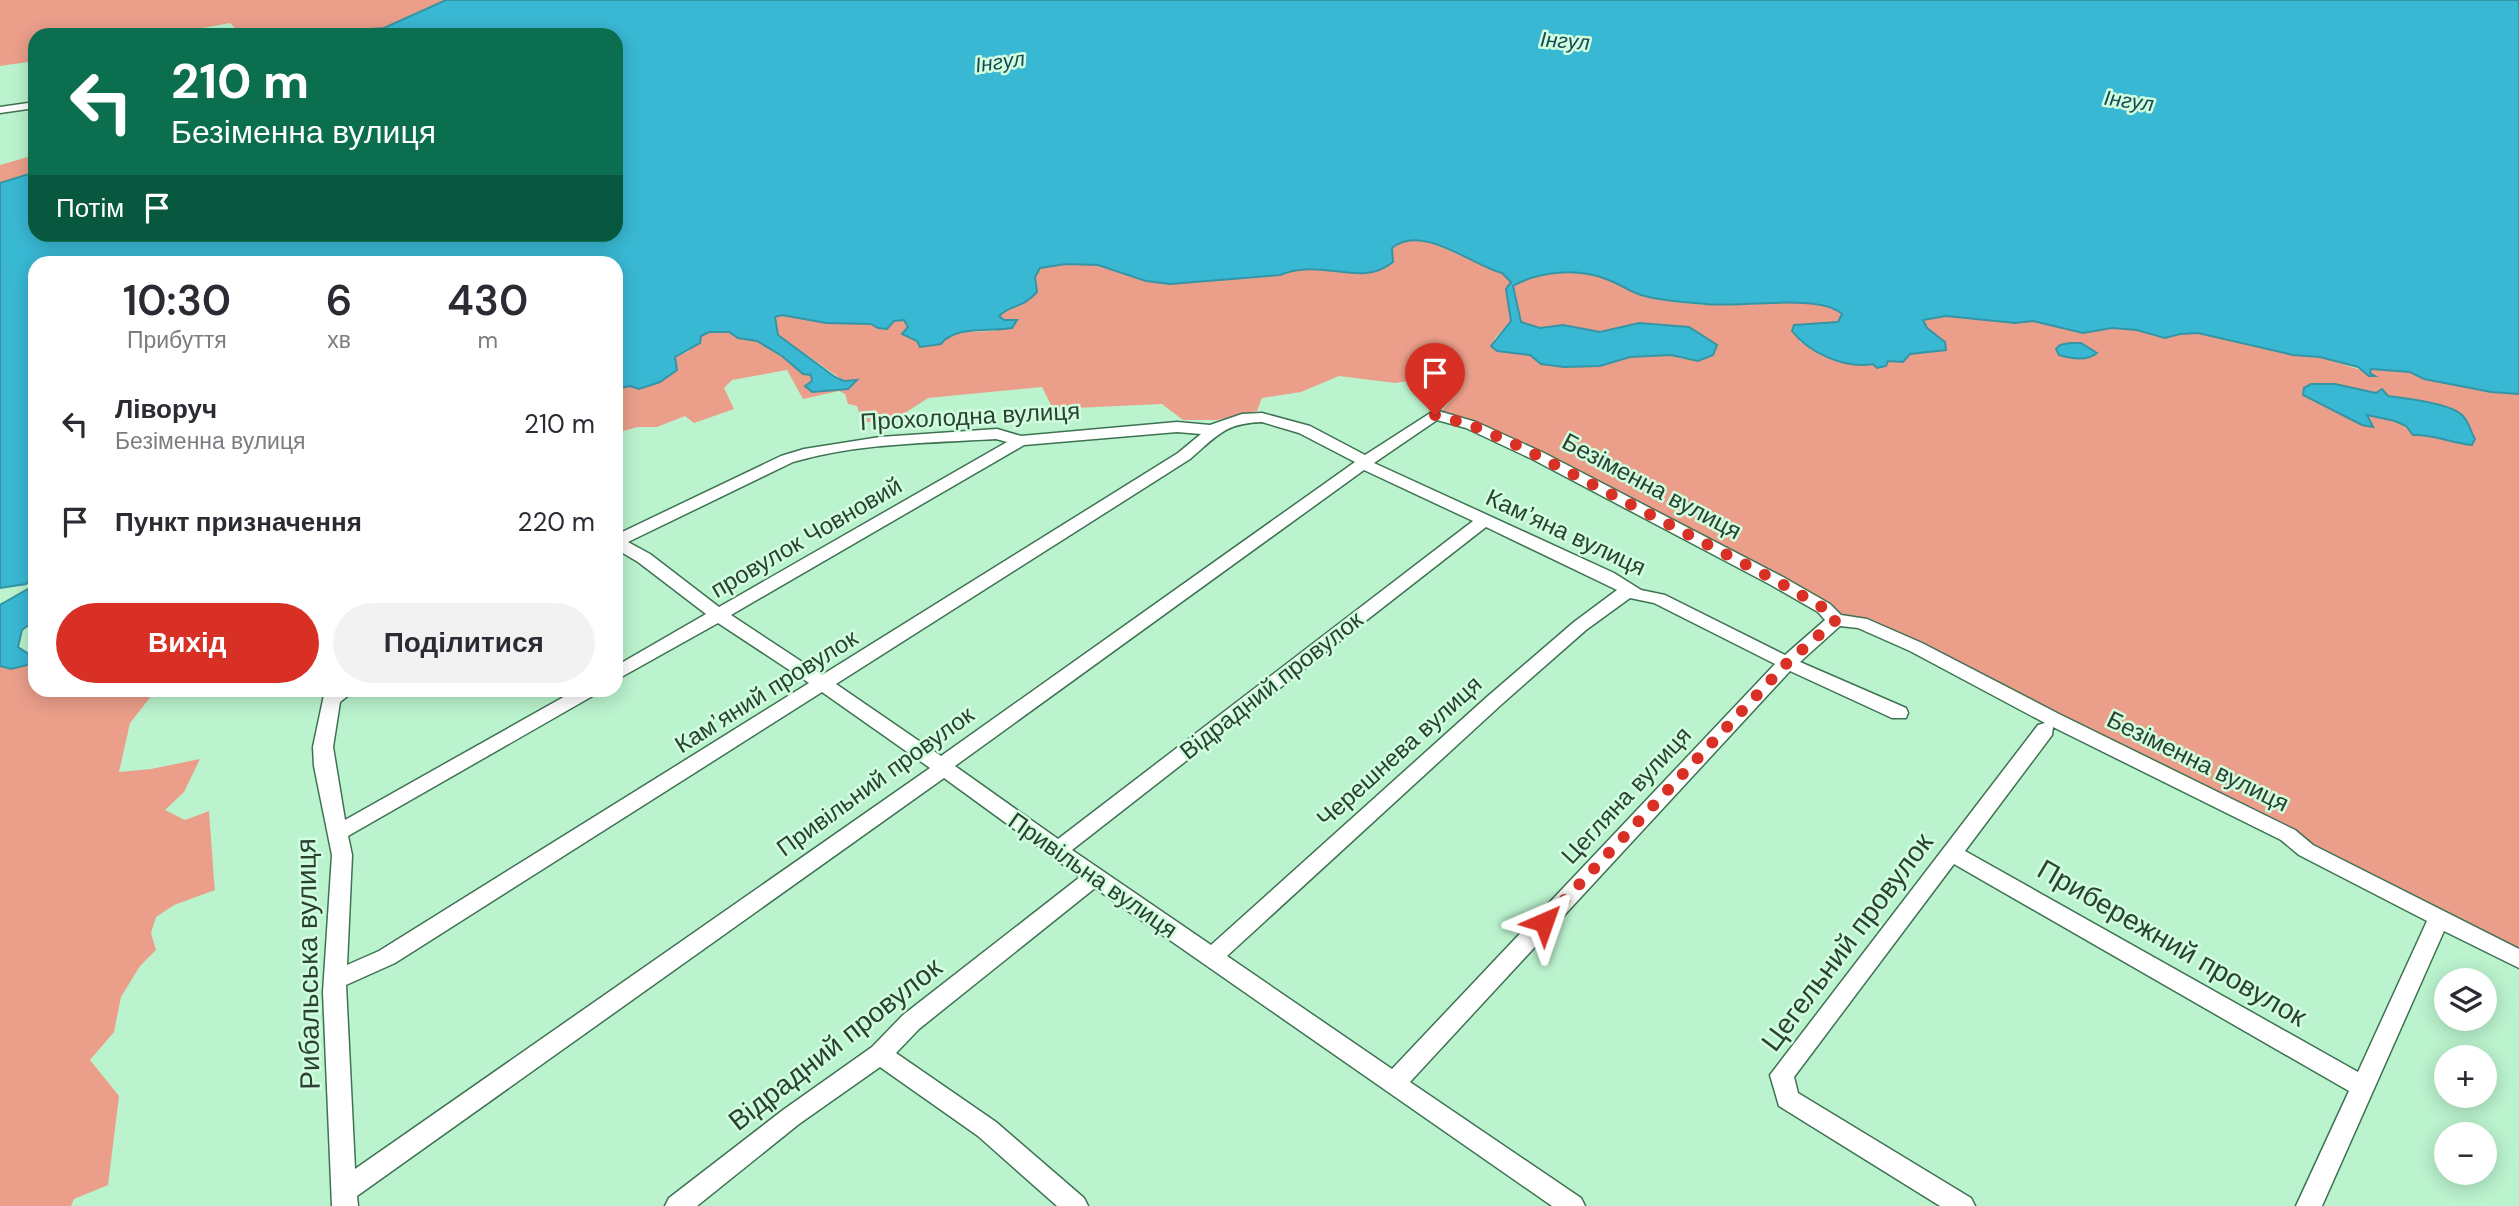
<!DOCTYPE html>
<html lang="uk">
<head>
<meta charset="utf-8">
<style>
  :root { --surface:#fff; --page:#f2f2f3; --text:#2b2b33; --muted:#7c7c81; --accent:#d93025 }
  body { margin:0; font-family:"DM Sans",sans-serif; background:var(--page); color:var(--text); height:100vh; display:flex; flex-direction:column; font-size:26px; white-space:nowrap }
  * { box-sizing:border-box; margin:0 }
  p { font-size:23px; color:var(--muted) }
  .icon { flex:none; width:38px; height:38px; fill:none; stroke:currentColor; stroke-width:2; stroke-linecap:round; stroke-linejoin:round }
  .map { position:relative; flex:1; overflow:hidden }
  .sheet { position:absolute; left:28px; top:256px; width:595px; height:441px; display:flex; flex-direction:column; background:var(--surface); border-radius:21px; box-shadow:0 4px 18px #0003 }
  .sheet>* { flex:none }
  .guide { position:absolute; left:28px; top:28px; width:595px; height:214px; border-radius:21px; box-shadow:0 4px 18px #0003; background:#0b6e4f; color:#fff; overflow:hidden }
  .fabs { position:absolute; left:2434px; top:968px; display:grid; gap:14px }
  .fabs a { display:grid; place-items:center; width:63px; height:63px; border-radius:50%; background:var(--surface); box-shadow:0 4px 18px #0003; font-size:35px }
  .pin { position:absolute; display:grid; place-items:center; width:60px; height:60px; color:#fff; margin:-72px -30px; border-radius:50% 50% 50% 0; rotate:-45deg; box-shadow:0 0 7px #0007 }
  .pin .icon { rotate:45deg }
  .me { position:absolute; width:77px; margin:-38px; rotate:43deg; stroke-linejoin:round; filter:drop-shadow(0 0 5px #0008) }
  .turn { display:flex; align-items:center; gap:24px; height:147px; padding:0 28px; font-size:32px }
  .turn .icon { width:91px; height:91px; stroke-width:2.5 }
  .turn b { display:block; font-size:49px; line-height:60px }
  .then { display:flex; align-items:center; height:66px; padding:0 28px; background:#0003; gap:14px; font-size:26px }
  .eta { display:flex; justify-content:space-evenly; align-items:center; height:119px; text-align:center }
  .eta b { font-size:42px; font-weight:600; line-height:49px }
  .action { display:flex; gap:14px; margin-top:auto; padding:14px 28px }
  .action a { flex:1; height:80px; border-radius:42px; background:var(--accent); color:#fff; font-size:28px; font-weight:600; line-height:80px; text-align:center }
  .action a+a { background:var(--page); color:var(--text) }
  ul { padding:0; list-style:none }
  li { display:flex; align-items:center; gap:21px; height:98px; padding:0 28px }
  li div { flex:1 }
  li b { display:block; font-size:26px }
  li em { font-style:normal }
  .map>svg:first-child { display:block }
</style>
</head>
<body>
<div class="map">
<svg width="2519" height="1206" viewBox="0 0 2519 1206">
  <rect width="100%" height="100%" fill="#bbf3ce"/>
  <g fill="#eb9f8b" fill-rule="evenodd">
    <path d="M 0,0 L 446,0 L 384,28 L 348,35 L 242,35 L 230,23 L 164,35 L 35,35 L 35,61 L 0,66 Z"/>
    <path d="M 35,155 L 35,172 L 0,183 L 0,165 Z"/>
    <path d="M 1425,240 L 1502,273 L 1511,282 L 1506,289 L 1511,321 L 1495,338 L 1492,346 L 1497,351 L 1530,355 L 1542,364 L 1564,367 L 1600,366 L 1630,357 L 1671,355 L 1683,359 L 1689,327 L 1639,323 L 1600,332 L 1563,325 L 1541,328 L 1521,322 L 1513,286 C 1540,272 1577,268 1607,279 C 1618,283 1629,291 1641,295 C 1662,301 1687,304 1710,305 C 1740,306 1821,294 1842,314 L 1838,322 L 1795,325 L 1800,342 L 1826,355 L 1862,366 L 1910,354 L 1933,352 L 1922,320 L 1946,316 L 2015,323 L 2033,321 L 2083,333 L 2112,328 L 2137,330 L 2165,338 L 2180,334 L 2198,333 L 2293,355 L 2320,357 L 2370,373 L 2371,369 L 2410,372 L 2424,379 L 2491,392 L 2519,394 L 2519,955 L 1872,622 L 1841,618 L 1826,606 L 1441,413 L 1456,393 L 1454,380 L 1433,377 L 1395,383 L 1339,376 L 1301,392 L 1262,398 L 1257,411 L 1218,420 L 1183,420 L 1162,404 L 1053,409 L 1042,387 L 928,398 L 899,417 L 862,423 L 857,406 L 848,404 L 845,394 L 839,391 L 803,399 L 787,370 L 732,380 L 724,388 L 734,409 L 694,423 L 685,416 L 657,427 L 638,427 L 616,433 L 616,389 L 630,386 L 639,389 L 660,382 L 677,370 L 675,357 L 689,351 L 700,336 L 709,332 L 729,332 L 738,338 L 757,341 L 811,375 L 812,381 L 832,389 L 848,389 L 844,381 L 778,335 L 775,318 L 782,315 L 826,323 L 871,324 L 887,329 L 894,321 L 904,320 L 908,327 L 946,338 L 965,332 L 995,331 L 1004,320 L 999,316 C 1011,304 1023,308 1037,292 L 1035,277 L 1040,268 L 1066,264 L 1098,265 L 1146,281 L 1255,278 L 1280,275 L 1296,268 L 1331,268 L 1361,274 L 1400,242 ZM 2070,343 L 2081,343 L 2096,353 L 2084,358 L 2059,355 L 2056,349 ZM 2360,390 L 2445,406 L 2470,425 L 2471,432 L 2461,444 L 2428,435 L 2413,435 C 2402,420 2383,418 2365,415 L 2372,426 L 2362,425 L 2329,408 Z"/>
    <path d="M 35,663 L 35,690 L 156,690 L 130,723 L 119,772 L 151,769 L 200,759 L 184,792 L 165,810 L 185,820 L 209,811 L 214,880 L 215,890 L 174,905 L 156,917 L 151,933 L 156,950 L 140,966 L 121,997 L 114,1032 L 90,1060 L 119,1096 L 108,1185 L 74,1199 L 71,1206 L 0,1206 L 0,666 L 11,669 Z"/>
  </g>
  <g fill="#39b8d4" stroke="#3595a4" stroke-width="2">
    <path d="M 446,0 L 2519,0 L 2519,394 L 2491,392 L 2424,379 L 2410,372 L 2371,369 L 2370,373 L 2375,376 L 2369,376 L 2358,367 L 2320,357 L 2293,355 L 2198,333 L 2180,334 L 2165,338 L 2137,330 L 2112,328 L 2083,333 L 2033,321 L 2015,323 L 1946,316 L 1923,320 L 1927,328 L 1945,342 L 1946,350 L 1910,354 L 1903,362 L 1888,361 L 1886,366 L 1877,368 L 1873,364 C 1845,369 1809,353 1792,331 L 1794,325 L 1838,322 L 1842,314 C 1820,293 1736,308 1705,304 C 1683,302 1661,301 1641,295 C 1629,291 1618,283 1606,279 C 1578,268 1539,271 1513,286 L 1521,322 L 1540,328 L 1563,325 L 1600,332 L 1639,323 L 1689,327 L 1717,345 L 1713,355 L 1698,361 L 1671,355 L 1630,357 L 1600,366 L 1564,367 L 1541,364 L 1530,355 L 1497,351 L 1491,346 L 1511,321 L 1506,289 L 1511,282 L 1502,273 C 1472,265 1421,223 1392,248 L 1393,262 C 1360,289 1323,257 1280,275 L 1170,284 L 1146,281 L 1098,265 L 1066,264 L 1040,268 L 1035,277 L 1037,292 C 1022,309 1011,304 999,316 L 1004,320 L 1017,320 L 1012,328 C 991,332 955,325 941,344 L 920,347 L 917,341 L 902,334 L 908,327 L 904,320 L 894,321 L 887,329 L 878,328 L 871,324 L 826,323 L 782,315 L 775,317 L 778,335 L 835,377 L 844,381 L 857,380 L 848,389 L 812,392 L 805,386 L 812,381 L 811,375 L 803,374 L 782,356 L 757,341 L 738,338 L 729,332 L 709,332 L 701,336 L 700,343 L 675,357 L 677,370 L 660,382 L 639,389 L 630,386 L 616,389 L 616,262 L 35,262 L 35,575 L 26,584 L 0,588 L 0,183 L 35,172 L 35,234 L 616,234 L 616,35 L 348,35 L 358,30 L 384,28 Z"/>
    <path d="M 2070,343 L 2081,343 L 2097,353 C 2086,362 2071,358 2059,355 L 2056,349 L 2060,345 Z"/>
    <path d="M 2311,384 L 2335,384 L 2376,393 L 2382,389 L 2388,396 C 2405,398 2451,404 2462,415 C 2470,423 2470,431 2475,439 L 2472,445 C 2451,443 2433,434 2413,435 L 2406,426 L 2395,421 L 2367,415 L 2373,427 L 2362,425 L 2303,395 L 2304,388 Z"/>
    <path d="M 35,585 L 35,620 L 22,630 L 18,647 L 29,654 L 35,653 L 35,663 L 11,669 L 0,666 L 0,605 Z"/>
  </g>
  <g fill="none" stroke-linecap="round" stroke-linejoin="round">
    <defs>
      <g id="minor">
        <path d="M 35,102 L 35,108 L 0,113 L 0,107 Z"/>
        <path d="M 1435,410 L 1476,422 L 1544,453 L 1783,577 L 1830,604 L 1841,615 L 1867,619 L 1922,643 L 2059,714 L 2295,830 L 2313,845 L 2519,949 L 2519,968 L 2444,931 L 2322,1206 L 2296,1206 L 2349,1091 L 1954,864 L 1794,1077 L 1798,1093 L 1971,1198 L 1975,1206 L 1940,1206 L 1779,1106 L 1770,1075 L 2038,725 L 2045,723 L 1910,651 L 1858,628 L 1840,626 L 1800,662 L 1906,708 L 1908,713 L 1906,718 L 1892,718 L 1790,671 L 1410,1082 L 1581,1198 L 1585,1206 L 1552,1206 L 1095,888 L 919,1029 L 896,1053 L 996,1122 L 1084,1198 L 1088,1206 L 1057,1206 L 978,1136 L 880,1067 L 799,1124 L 697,1206 L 665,1206 L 669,1198 L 783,1110 L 872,1047 L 903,1015 L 1080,877 L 944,778 L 357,1196 L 358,1206 L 332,1206 L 323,992 L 332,855 L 314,766 L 313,747 L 324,695 L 333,690 L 355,690 L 340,702 L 333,747 L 345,820 L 576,690 L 598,690 L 596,694 L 348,836 L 352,855 L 347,965 L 379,951 L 809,683 L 718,623 L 616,680 L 616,666 L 706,614 L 638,562 L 616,549 L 618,534 L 781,456 L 804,449 L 880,437 L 997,429 L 1021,436 L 1177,422 L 1210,425 L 1242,414 L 1262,413 L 1310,426 L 1365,455 ZM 1437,420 L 1466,428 L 1532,459 L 1771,585 L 1818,612 L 1825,620 L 1785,655 L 1665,595 L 1641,590 L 1614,573 L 1374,463 ZM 1262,422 L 1299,433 L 1355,462 L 941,756 L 836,684 L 1190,459 C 1216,437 1224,423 1262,422 ZM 1177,432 L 1201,434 L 1178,453 L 822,675 L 731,615 L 1024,445 ZM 996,439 L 1007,442 L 719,607 L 650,554 L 628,542 L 793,462 C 858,443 929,443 996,439 ZM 1364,470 L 1473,521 L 1058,839 L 955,766 ZM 1486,527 L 1617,590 L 1574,622 L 1488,696 L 1211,945 L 1072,850 ZM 1630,598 L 1654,603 L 1775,664 L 1392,1069 L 1227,956 L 1502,704 L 1586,630 ZM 822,692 L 930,768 L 355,1169 L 346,985 L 395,963 ZM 2053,727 L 2281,840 L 2299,855 L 2427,921 L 2358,1072 L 1965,851 L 2052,735 Z"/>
      </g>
    </defs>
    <use href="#minor" stroke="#3e7252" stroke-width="3"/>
    <use href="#minor" fill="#fff" fill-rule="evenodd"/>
  </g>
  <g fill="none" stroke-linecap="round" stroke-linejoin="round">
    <path stroke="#d93025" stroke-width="12" stroke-dasharray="0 21.6" d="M 1435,415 L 1471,425 L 1521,447 L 1777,581 L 1824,608 L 1836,620 L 1787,663 L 1544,922"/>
  </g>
  <g text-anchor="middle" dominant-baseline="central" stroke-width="5" stroke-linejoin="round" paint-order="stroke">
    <g font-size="21" font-style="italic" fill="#154a56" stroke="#d1fedf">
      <text transform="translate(1565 41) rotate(4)">Інгул</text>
      <text transform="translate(1000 62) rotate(-8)">Інгул</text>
      <text transform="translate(2129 101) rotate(8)">Інгул</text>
    </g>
    <g font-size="24" fill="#2b4233" stroke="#d1fedf">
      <text transform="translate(970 416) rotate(-3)">Прохолодна вулиця</text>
      <text transform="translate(1652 486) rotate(28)">Безіменна вулиця</text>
      <text transform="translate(1566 532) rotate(25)">Камʼяна вулиця</text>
      <text transform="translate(806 537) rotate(-30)">провулок Човновий</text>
      <text transform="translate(1271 685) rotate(-38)">Відрадний провулок</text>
      <text transform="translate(766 691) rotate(-32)">Камʼяний провулок</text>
      <text transform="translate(1399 751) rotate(-42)">Черешнева вулиця</text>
      <text transform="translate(2198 761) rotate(26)">Безіменна вулиця</text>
      <text transform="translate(875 781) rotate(-36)">Привільний провулок</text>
      <text transform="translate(1626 795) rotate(-47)">Цегляна вулиця</text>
      <text transform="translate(1093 875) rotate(35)">Привільна вулиця</text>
    </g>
    <g font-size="28" fill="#2b4233" stroke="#d1fedf">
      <text transform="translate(1847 942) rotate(-53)">Цегельний провулок</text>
      <text transform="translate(2172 943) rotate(30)">Прибережний провулок</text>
      <text transform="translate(308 964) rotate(-91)">Рибальська вулиця</text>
      <text transform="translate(835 1044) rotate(-38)">Відрадний провулок</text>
    </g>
  </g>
</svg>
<div class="fabs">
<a><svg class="icon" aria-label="layers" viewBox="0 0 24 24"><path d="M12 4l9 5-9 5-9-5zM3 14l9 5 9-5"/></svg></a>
<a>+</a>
<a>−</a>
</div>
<div class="pin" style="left:1435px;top:415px;background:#d93025"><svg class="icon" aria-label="arrive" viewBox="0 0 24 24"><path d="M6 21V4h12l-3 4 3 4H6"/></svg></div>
<svg class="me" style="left:1544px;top:922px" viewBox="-20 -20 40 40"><path d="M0-17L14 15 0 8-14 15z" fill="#d93025" stroke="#fff" stroke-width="4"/></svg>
<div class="guide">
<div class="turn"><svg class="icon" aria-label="left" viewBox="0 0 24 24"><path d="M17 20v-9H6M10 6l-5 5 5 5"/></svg><div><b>210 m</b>Безіменна вулиця</div></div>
<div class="then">Потім<svg class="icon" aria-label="arrive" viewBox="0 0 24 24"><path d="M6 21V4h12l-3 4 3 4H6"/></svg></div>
</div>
<section class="sheet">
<div class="eta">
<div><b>10:30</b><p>Прибуття</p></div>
<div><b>6</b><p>хв</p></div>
<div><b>430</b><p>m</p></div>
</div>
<ul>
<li><svg class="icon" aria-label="left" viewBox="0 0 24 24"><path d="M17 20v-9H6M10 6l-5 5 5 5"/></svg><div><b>Ліворуч</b><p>Безіменна вулиця</p></div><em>210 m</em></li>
<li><svg class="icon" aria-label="arrive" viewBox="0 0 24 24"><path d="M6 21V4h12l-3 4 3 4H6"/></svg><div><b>Пункт призначення</b></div><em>220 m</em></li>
</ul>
<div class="action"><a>Вихід</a><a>Поділитися</a></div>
</section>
</div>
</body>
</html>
